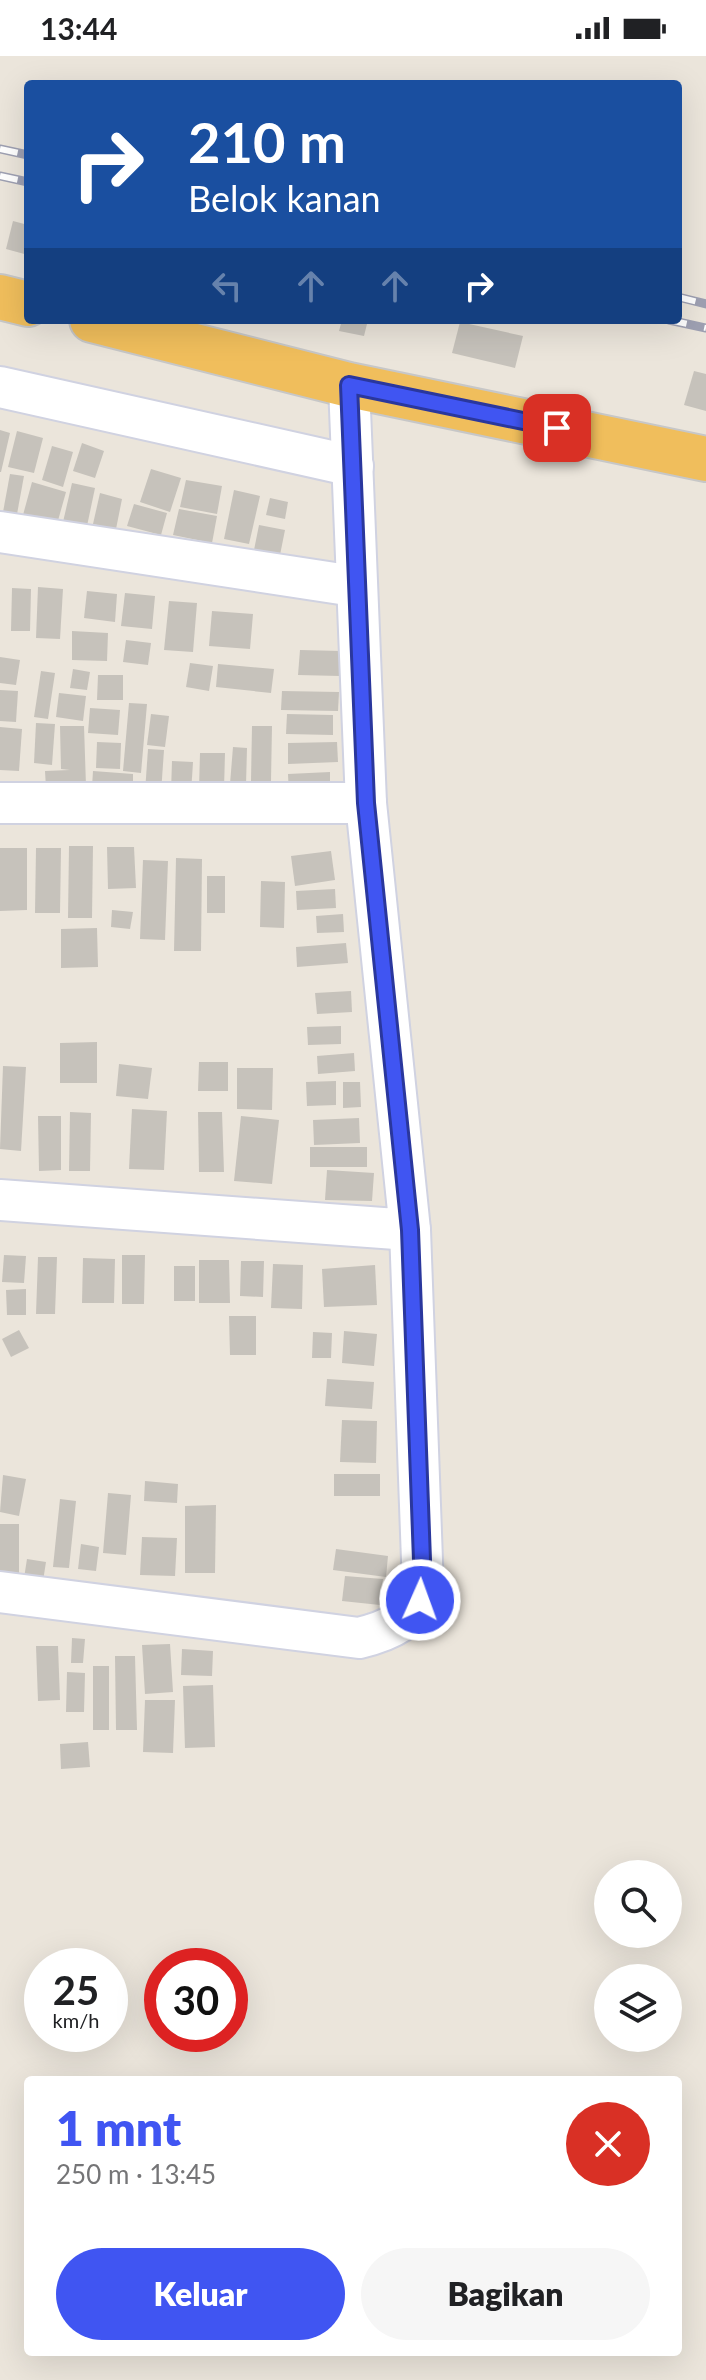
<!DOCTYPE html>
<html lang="id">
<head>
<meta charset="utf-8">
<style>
  :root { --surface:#fff; --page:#f6f6f6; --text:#202124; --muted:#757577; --accent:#4055f2 }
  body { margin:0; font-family:Lato,sans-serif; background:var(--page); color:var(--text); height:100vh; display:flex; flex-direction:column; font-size:30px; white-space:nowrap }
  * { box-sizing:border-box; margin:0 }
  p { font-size:26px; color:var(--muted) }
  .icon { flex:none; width:44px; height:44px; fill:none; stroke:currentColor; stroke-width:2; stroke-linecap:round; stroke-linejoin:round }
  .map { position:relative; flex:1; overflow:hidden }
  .details { position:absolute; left:24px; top:2020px; width:658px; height:280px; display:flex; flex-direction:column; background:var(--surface); border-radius:8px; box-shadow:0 8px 32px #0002 }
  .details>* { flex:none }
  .hud { position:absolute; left:24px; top:24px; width:658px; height:244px; border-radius:8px; box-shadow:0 8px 32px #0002; background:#1a4fa0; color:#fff; overflow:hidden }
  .fabs { position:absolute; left:594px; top:1804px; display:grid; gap:16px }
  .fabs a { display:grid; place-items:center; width:88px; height:88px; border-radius:50%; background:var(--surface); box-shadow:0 8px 32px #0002; font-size:40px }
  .speed { position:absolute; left:24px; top:1892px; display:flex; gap:16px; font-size:40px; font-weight:700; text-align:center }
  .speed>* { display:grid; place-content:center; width:104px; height:104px; border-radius:50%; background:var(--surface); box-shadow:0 8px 32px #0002; line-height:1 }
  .speed small { font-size:20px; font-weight:400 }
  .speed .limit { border:12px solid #d22; background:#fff; color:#111 }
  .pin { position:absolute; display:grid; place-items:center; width:68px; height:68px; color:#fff; margin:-34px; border-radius:16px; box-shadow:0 4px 12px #0006 }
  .me { position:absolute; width:88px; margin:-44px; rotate:2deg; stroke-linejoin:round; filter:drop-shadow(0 0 6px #0008) }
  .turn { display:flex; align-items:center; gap:28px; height:168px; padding:0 32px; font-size:36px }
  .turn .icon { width:104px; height:104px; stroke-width:2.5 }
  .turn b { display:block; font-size:56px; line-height:68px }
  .lanes { display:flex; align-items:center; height:76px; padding:0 32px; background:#0003; justify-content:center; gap:40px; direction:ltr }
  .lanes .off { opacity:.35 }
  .round { display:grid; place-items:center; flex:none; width:84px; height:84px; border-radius:42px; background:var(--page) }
  .overview { display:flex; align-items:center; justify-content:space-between; height:136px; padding:0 32px }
  h1 { font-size:48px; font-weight:800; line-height:60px; color:var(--accent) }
  .button { display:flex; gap:16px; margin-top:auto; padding:16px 32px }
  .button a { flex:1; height:92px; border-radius:48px; background:var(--accent); color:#fff; font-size:32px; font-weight:800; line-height:92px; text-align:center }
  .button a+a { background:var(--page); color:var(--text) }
  .status { display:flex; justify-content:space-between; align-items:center; height:56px; padding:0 40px; background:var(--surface); direction:ltr }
  .status svg { height:22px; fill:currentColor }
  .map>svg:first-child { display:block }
</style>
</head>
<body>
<div class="status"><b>13:44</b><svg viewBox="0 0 49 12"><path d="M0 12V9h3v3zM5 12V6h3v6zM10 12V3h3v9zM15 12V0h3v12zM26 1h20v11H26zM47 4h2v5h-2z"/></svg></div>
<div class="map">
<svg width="706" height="2324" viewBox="0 0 706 2324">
  <rect width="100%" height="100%" fill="#ebe5db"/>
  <g fill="#c6c2bb">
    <path d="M 13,165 L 28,169 L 28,199 L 6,193 Z"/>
    <path d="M 342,264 L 368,264 L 364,280 L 339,275 Z"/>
    <path d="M 460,266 L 523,280 L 515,312 L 452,297 Z"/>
    <path d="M 694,315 L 706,318 L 706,355 L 684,349 Z"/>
    <path d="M 0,374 L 10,377 L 1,416 L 0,416 Z"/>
    <path d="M 17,375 L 43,382 L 34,417 L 8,411 Z"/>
    <path d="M 82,387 L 104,395 L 95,422 L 73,415 Z"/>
    <path d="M 52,390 L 73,396 L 63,431 L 42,424 Z"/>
    <path d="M 151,413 L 181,422 L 170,456 L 140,446 Z"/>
    <path d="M 10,418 L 24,420 L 17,458 L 3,456 Z"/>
    <path d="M 186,424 L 222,430 L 217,458 L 180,451 Z"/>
    <path d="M 32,426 L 66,436 L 57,468 L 23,459 Z"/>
    <path d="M 72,427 L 95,432 L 87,470 L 63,466 Z"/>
    <path d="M 234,434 L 260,440 L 249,488 L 224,483 Z"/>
    <path d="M 100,437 L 122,443 L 116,473 L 93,468 Z"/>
    <path d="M 270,442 L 288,446 L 285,463 L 266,459 Z"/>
    <path d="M 134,448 L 167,457 L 161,479 L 127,470 Z"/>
    <path d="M 179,453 L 217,460 L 212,487 L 173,479 Z"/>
    <path d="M 259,469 L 285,474 L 280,499 L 254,494 Z"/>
    <path d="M 38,531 L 63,533 L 60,583 L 36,582 Z"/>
    <path d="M 12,532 L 31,533 L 30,575 L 11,575 Z"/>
    <path d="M 87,535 L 117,538 L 115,566 L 84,562 Z"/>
    <path d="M 125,537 L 155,540 L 152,573 L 121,570 Z"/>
    <path d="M 169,545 L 197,547 L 193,596 L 164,594 Z"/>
    <path d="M 212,555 L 253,558 L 250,593 L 209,590 Z"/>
    <path d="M 72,575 L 108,577 L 107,605 L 72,604 Z"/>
    <path d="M 126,584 L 151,587 L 148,609 L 123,606 Z"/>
    <path d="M 300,594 L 341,595 L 340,620 L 298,619 Z"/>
    <path d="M 0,601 L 20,604 L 16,629 L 0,627 Z"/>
    <path d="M 190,607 L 213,610 L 209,635 L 186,631 Z"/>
    <path d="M 218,608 L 274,613 L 271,637 L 216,631 Z"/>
    <path d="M 73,613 L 90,616 L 87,634 L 70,632 Z"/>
    <path d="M 41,615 L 55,617 L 48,663 L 34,661 Z"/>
    <path d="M 98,619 L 123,619 L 123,644 L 97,644 Z"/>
    <path d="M 0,634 L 18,635 L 16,666 L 0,665 Z"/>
    <path d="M 282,635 L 339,636 L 338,655 L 281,654 Z"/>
    <path d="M 59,637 L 86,640 L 83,665 L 56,661 Z"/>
    <path d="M 129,647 L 147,648 L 141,717 L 123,715 Z"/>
    <path d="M 90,652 L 120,654 L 118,679 L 88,677 Z"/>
    <path d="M 151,658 L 169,660 L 165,691 L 147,689 Z"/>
    <path d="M 287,658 L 333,659 L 333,679 L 286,678 Z"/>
    <path d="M 36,667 L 55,668 L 52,709 L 34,707 Z"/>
    <path d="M 60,670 L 84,670 L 86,730 L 46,732 L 45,715 L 70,714 L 61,713 Z"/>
    <path d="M 252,670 L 272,670 L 271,725 L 251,725 Z"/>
    <path d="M 0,671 L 22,673 L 19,715 L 0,714 Z"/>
    <path d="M 97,686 L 121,687 L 120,713 L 96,712 Z"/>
    <path d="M 337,686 L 338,706 L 288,708 L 288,687 Z"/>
    <path d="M 233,691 L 247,692 L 246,729 L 230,728 Z"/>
    <path d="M 148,693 L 164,694 L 161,737 L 145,736 Z"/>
    <path d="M 200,697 L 225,697 L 224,733 L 199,733 Z"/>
    <path d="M 172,705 L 193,706 L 191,737 L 171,736 Z"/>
    <path d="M 93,715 L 133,718 L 133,734 L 92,731 Z"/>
    <path d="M 330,716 L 330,738 L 289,740 L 288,718 Z"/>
    <path d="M 69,790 L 93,790 L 92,862 L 68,862 Z"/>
    <path d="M 107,791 L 134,791 L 136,832 L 108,833 Z"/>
    <path d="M 0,792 L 27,792 L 27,854 L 0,855 Z"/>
    <path d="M 36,792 L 61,792 L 60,857 L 35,857 Z"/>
    <path d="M 331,795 L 335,824 L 295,830 L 291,800 Z"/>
    <path d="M 176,802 L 202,803 L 201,895 L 174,895 Z"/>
    <path d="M 143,804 L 168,805 L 165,884 L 140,883 Z"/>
    <rect x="207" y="820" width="18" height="37"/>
    <path d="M 261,825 L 285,826 L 284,872 L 260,871 Z"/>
    <path d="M 335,833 L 336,852 L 297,854 L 296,835 Z"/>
    <path d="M 112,854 L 133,856 L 130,873 L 111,871 Z"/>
    <path d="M 343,858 L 344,876 L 317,877 L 316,860 Z"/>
    <path d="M 97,872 L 98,911 L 61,912 L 61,873 Z"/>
    <path d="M 346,887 L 348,907 L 297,911 L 296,891 Z"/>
    <path d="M 351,935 L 352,956 L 317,958 L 315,937 Z"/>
    <path d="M 341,970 L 341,988 L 308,989 L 307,971 Z"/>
    <path d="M 97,986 L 97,1027 L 60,1027 L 60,987 Z"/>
    <path d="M 354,997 L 355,1015 L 318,1018 L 317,1000 Z"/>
    <path d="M 199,1006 L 228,1006 L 228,1035 L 198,1035 Z"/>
    <path d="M 119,1008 L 152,1012 L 148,1043 L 116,1040 Z"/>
    <path d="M 3,1010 L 26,1011 L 21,1095 L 0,1093 Z"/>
    <path d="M 237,1012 L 273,1012 L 272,1054 L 237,1053 Z"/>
    <path d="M 336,1025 L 336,1049 L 307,1050 L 306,1026 Z"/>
    <path d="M 343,1026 L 360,1026 L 361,1051 L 343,1052 Z"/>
    <path d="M 132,1053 L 167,1055 L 164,1114 L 129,1113 Z"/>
    <path d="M 70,1056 L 91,1057 L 90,1115 L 69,1115 Z"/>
    <path d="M 198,1056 L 222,1056 L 224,1116 L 199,1116 Z"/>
    <path d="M 38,1060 L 61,1060 L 61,1114 L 39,1115 Z"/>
    <path d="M 241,1060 L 279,1064 L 272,1128 L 234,1125 Z"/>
    <path d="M 359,1062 L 360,1087 L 314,1089 L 313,1064 Z"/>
    <rect x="310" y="1091" width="57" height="20"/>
    <path d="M 327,1114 L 374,1117 L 372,1145 L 325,1144 Z"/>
    <path d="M 4,1199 L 26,1200 L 24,1227 L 2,1226 Z"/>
    <path d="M 122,1199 L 145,1199 L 144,1248 L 122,1248 Z"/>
    <path d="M 38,1201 L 57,1201 L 55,1258 L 36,1258 Z"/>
    <path d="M 83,1202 L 115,1203 L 114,1247 L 82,1247 Z"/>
    <path d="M 199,1204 L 229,1204 L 230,1247 L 199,1247 Z"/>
    <path d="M 241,1205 L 264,1205 L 263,1241 L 240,1240 Z"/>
    <path d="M 273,1208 L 303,1209 L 302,1253 L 271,1252 Z"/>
    <path d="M 375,1209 L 377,1249 L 324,1251 L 322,1213 Z"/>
    <rect x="174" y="1210" width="21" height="35"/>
    <path d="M 26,1233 L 26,1259 L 7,1259 L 6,1234 Z"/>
    <path d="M 229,1260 L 256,1260 L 256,1299 L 230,1299 Z"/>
    <path d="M 19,1274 L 29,1292 L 11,1301 L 2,1283 Z"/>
    <path d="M 344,1275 L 377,1278 L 374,1310 L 342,1307 Z"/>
    <path d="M 313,1276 L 332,1277 L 331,1302 L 312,1302 Z"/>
    <path d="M 327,1323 L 374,1326 L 372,1353 L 325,1350 Z"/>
    <path d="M 342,1364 L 377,1365 L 376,1407 L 340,1406 Z"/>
    <rect x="334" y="1418" width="46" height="22"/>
    <path d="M 3,1419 L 26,1423 L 19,1460 L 0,1456 Z"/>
    <path d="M 145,1425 L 178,1428 L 177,1447 L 144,1445 Z"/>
    <path d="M 108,1437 L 131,1439 L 126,1499 L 103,1497 Z"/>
    <path d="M 60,1443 L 76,1445 L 69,1512 L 53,1511 Z"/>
    <path d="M 216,1449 L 215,1517 L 185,1517 L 185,1450 Z"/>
    <rect x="0" y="1468" width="19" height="51"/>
    <path d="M 142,1481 L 177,1482 L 175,1520 L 140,1519 Z"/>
    <path d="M 81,1488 L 99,1491 L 96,1515 L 78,1513 Z"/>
    <path d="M 336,1493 L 388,1500 L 386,1521 L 333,1514 Z"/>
    <path d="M 27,1503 L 46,1506 L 43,1525 L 24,1522 Z"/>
    <path d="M 345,1520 L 383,1523 L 380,1549 L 342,1545 Z"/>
    <path d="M 72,1582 L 85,1583 L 83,1607 L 71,1607 Z"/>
    <path d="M 170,1588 L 173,1636 L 145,1638 L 142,1589 Z"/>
    <path d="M 36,1590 L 58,1590 L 60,1644 L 38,1645 Z"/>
    <path d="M 182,1593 L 213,1595 L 212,1620 L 181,1619 Z"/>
    <path d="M 115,1600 L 135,1600 L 137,1674 L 116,1674 Z"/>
    <rect x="93" y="1610" width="16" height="64"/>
    <path d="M 67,1616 L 85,1617 L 84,1656 L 66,1656 Z"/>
    <path d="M 213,1629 L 215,1691 L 185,1692 L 183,1630 Z"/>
    <path d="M 145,1644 L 175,1644 L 173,1697 L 143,1696 Z"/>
    <path d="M 88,1686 L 90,1711 L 61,1713 L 60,1688 Z"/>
  </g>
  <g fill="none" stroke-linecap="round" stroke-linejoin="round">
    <defs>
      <g id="minor">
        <path d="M 0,331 L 353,410"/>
        <path d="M 0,476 L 354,530"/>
        <path d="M 0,747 L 366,747"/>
        <path d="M 0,1144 L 410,1174 L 366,747 L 349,329"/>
        <path d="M 0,1536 L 359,1582 C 388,1575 415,1564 423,1532 L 410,1174"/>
      </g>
      <g id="trunk">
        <path d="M 0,241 L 28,248"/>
        <path d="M 92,264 L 349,329 L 706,403"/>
      </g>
    </defs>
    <use href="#minor" stroke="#d0d2e1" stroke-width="44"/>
    <use href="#trunk" stroke="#c7c7c7" stroke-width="48"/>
    <use href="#minor" stroke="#fff" stroke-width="40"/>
    <use href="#trunk" stroke="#f0be5c" stroke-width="44"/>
    <defs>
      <g id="rail">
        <path d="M 0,93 L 28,99"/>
        <path d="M 0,120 L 28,126"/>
        <path d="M 678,241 L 706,248"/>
        <path d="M 669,264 L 706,272"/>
      </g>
    </defs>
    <use href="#rail" stroke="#9ea0b2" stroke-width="9"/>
    <use href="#rail" stroke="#fff" stroke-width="6" stroke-dasharray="18" stroke-linecap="butt"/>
  </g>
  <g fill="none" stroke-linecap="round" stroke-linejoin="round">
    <defs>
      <path id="route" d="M 420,1544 L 423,1532 L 410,1174 L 366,747 L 349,329 L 557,372"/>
    </defs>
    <use href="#route" stroke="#2a379d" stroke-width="20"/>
    <use href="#route" stroke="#4055f2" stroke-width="14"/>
  </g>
</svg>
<div class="fabs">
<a><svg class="icon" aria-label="search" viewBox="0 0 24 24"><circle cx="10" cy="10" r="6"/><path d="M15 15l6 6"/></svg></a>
<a><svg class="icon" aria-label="layers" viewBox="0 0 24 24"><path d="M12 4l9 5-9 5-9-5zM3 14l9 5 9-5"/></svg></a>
</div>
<div class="speed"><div>25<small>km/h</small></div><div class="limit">30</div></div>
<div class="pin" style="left:557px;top:372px;background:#d93025"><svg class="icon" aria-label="arrive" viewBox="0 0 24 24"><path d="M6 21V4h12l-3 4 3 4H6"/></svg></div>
<svg class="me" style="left:420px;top:1544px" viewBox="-20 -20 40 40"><circle r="17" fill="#4055f2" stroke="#fff" stroke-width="3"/><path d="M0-11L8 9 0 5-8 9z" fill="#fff"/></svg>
<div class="hud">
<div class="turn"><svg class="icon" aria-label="right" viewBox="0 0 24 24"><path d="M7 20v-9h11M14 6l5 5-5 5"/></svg><div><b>210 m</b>Belok kanan</div></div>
<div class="lanes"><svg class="icon off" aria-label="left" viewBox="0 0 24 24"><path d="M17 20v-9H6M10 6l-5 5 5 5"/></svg><svg class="icon off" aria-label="ahead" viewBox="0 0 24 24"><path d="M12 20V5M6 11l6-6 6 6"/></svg><svg class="icon off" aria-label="ahead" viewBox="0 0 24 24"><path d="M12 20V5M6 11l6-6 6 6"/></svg><svg class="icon" aria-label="right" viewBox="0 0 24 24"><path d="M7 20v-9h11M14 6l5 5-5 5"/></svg></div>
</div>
<section class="details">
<div class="overview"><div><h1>1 mnt</h1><p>250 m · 13:45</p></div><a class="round" style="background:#d93025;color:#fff"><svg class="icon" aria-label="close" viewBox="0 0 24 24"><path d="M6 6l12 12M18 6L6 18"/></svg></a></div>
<div class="button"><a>Keluar</a><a>Bagikan</a></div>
</section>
</div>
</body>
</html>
